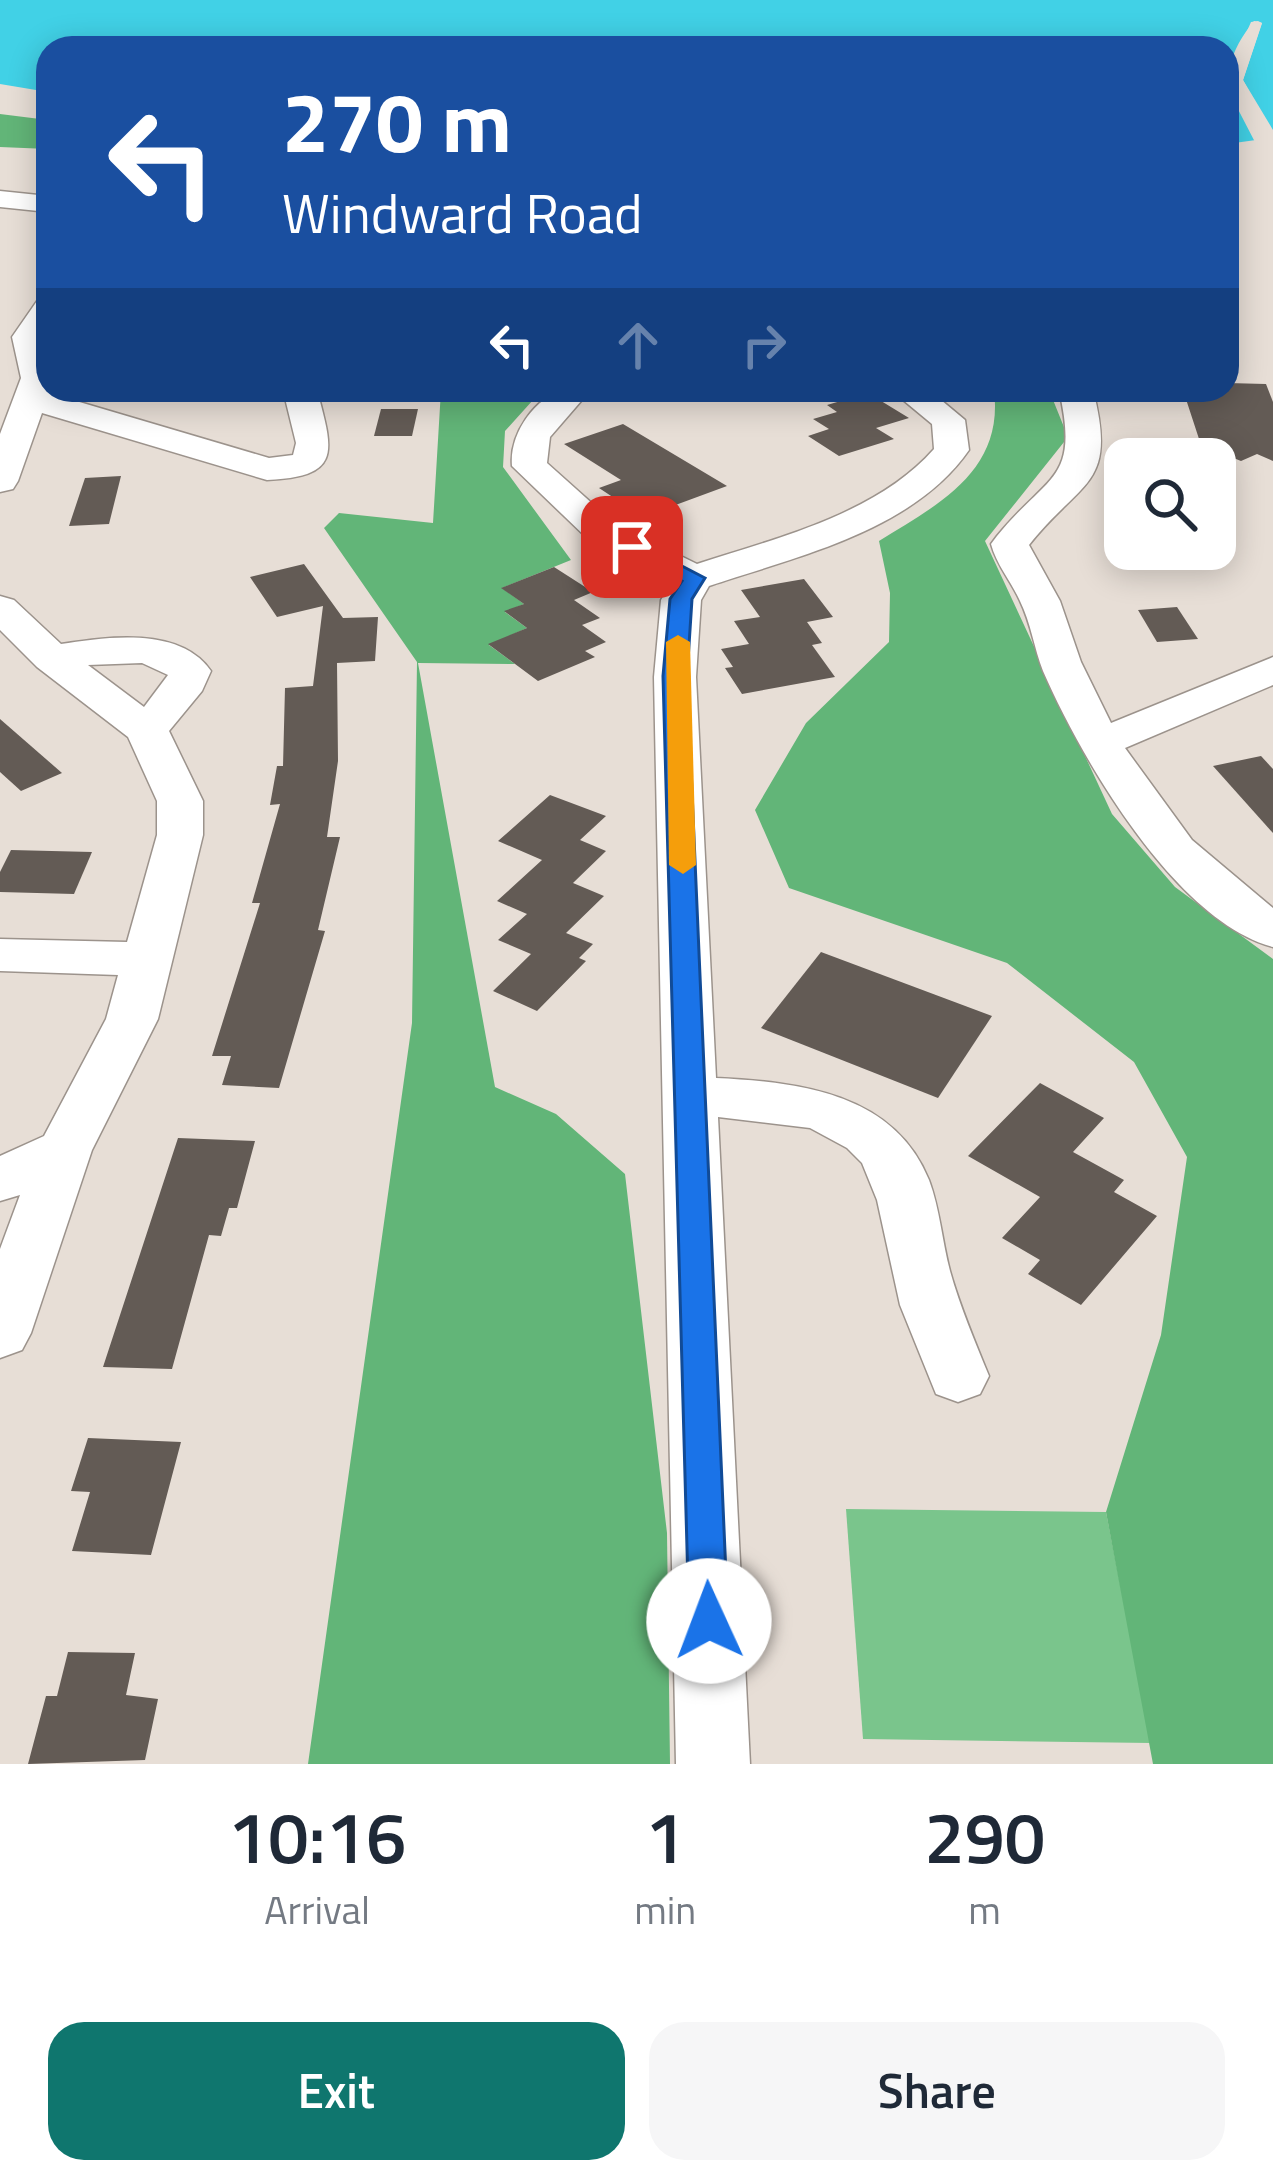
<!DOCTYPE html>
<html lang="en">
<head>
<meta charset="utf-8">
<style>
  :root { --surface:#fff; --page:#f6f6f7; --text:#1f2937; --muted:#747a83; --accent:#0f766e }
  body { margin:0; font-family:"Titillium Web",sans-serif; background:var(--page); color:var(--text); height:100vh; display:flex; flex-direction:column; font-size:45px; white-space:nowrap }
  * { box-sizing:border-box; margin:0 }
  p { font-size:39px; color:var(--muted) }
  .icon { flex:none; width:66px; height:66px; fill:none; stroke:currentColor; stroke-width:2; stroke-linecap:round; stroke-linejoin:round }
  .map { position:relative; height:1764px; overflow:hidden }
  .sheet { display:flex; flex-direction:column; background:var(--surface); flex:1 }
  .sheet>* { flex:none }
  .banner { position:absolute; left:36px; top:36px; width:1203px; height:366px; border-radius:36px; box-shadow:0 6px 30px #0003; background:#1a4fa0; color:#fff; overflow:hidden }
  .fabs { position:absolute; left:1104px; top:438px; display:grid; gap:24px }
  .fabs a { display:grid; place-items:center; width:132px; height:132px; border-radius:24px; background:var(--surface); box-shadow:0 6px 30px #0003; font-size:60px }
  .pin { position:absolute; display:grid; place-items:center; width:102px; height:102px; color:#fff; margin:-51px; border-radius:24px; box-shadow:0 6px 18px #0006 }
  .me { position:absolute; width:132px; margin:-66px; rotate:358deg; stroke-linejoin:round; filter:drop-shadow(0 0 9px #0008) }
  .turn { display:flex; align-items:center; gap:42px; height:252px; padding:0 48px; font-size:54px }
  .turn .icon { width:156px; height:156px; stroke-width:2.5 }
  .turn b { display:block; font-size:84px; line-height:102px }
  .lanes { display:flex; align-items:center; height:114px; padding:0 48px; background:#0003; justify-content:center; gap:60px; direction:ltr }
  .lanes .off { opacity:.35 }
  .eta { display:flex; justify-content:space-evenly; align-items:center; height:204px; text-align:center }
  .eta b { font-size:72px; font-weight:600; line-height:84px }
  .action { display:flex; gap:24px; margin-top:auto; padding:24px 48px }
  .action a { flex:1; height:138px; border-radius:36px; background:var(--accent); color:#fff; font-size:48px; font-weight:600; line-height:138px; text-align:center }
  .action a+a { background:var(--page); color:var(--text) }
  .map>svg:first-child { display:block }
</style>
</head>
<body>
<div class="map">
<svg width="1273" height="1764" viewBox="0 0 1273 1764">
  <rect width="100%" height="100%" fill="#e7ded6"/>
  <path fill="#7ac58c" d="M 846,1509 L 1106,1512 L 1151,1743 L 863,1739 Z"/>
  <g fill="#62b578">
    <path d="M 0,114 L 48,120 L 48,149 L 0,147 Z"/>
    <path d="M 441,390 L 542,390 L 505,431 L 503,467 L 571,560 L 502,588 L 524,604 L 505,612 L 527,628 L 489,645 L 515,664 L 418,663 L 495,1087 L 556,1114 L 625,1174 L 667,1533 L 670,1764 L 308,1764 L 412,1023 L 417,662 L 324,528 L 339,513 L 433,523 Z"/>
    <path d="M 994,390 L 1049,390 L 1068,437 L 985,541 L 1112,814 L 1175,887 L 1273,959 L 1273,1764 L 1153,1764 L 1106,1512 L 1161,1335 L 1187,1157 L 1134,1062 L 1007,963 L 789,888 L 755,810 L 806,723 L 889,642 L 890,593 L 879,541 C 939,504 1004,471 994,390 Z"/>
  </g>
  <path fill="#41d1e6" d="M 0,0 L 1273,0 L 1273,130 L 1243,80 L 1262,23 L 1254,21 C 1215,70 1229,91 1256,140 L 1227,144 L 1227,48 L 48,48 L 48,92 L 0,84 Z"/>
  <path fill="#e7ded6" d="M 1258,21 L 1262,23 L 1243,80 L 1273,136 L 1237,81 L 1252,34 L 1234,87 L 1261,138 L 1257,146 L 1227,88 L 1228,75 L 1251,22 Z"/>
  <g fill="#635b55">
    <path d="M 1227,383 L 1266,384 L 1273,402 L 1273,461 L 1257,454 L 1241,461 L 1201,445 L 1183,390 L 1227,390 Z"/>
    <path d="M 868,393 L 909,418 L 876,428 L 894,439 L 839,456 L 808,436 L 829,429 L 813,419 L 837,412 L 827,405 Z"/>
    <path d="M 381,409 L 418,409 L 412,436 L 374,436 Z"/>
    <path d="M 623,424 L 727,486 L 643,517 L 599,488 L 621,480 L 564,444 Z"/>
    <path d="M 121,476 L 109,524 L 69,526 L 85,478 Z"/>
    <path d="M 304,564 L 343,618 L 378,617 L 375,661 L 337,663 L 338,761 L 327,837 L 340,837 L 318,930 L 325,931 L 279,1088 L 222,1085 L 231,1056 L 212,1056 L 260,903 L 252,903 L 280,804 L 270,805 L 277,766 L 283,766 L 285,688 L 313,686 L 323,606 L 277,617 L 250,577 Z"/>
    <path d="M 554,567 L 593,592 L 574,600 L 600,618 L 582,625 L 606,642 L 585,651 L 595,657 L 538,681 L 488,644 L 527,628 L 504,611 L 524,604 L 501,588 Z"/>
    <path d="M 804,579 L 833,617 L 807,622 L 822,643 L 812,645 L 835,677 L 742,694 L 725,668 L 733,667 L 721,649 L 749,644 L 734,621 L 760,617 L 741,590 Z"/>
    <path d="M 1177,607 L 1198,639 L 1157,642 L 1138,610 Z"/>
    <path d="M 0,719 L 62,773 L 21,791 L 0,772 Z"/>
    <path d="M 1261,756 L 1273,769 L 1273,833 L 1213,766 Z"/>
    <path d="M 550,795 L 606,816 L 580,840 L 606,851 L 573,883 L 604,896 L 566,933 L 593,944 L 579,958 L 586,961 L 537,1011 L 493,991 L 531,954 L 498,940 L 527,914 L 497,901 L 542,860 L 498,841 Z"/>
    <path d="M 11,850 L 92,852 L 74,894 L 0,892 L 0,872 Z"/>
    <path d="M 821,952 L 992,1016 L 938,1098 L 761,1028 Z"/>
    <path d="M 1040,1083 L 1104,1118 L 1073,1152 L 1124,1180 L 1114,1192 L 1157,1216 L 1081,1305 L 1028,1274 L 1040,1260 L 1002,1238 L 1040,1197 L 968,1156 Z"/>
    <path d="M 178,1138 L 255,1141 L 237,1208 L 229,1208 L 221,1236 L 209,1235 L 172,1369 L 103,1367 Z"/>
    <path d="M 88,1438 L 181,1442 L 151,1555 L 72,1551 L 90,1492 L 71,1491 Z"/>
    <path d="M 68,1652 L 135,1653 L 126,1695 L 158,1699 L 145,1760 L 28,1764 L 46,1696 L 57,1696 Z"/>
  </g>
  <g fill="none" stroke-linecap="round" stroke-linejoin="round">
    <defs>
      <g id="minor">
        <path d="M 0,191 L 48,196 L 48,212 L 0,207 Z"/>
        <path d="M 48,299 L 44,337 L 49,393 L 269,458 L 293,455 L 296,443 L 283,390 L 317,390 C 333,451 343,477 267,480 L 42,413 L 18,481 L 13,489 L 0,492 L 0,434 L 21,378 L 12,337 L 37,301 Z"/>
        <path d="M 565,390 L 582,400 L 550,437 L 547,463 L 614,523 L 697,564 C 777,538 877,514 934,449 L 932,424 L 891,390 L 929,390 L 965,420 L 969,450 C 913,531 798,556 709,586 L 701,600 L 696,677 L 716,1078 C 799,1082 894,1093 929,1180 C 940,1209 942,1241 950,1271 C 960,1307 975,1342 989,1376 L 980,1394 L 958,1402 L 936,1394 L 900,1305 L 877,1200 L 862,1163 L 847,1148 L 810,1128 L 718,1117 L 750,1764 L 676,1764 L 654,677 L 661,600 L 672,582 L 588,539 L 512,466 C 509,435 534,397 565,390 Z"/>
        <path d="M 1059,390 L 1093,390 C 1118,487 1081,479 1029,545 L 1060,601 L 1081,662 L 1111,723 L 1273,657 L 1273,685 L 1125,748 L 1192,840 L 1273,908 L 1273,947 C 1175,921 1081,758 1043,671 C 1034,648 1031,623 1020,601 C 1011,581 997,566 991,544 L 997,536 C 1048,473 1080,482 1059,390 Z"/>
        <path d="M 0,596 L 14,600 L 61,644 C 107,637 180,626 211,671 L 202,691 L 169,731 L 203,801 L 203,835 L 158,1019 L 92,1150 L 31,1333 L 22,1350 L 0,1358 L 0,1249 L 20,1195 L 0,1201 L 0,1156 L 44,1136 L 106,1019 L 118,975 L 0,971 L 0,939 L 127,942 L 157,835 L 157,801 L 128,737 L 37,667 L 0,630 ZM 142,663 L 168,675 L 144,707 L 88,665 Z"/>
      </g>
    </defs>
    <use href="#minor" stroke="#9c938c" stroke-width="3"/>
    <use href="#minor" fill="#fff" fill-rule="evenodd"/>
  </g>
  <path fill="#1a73e8" stroke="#114b97" stroke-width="3" d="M 632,540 L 705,578 L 692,599 L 687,676 L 728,1621 L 723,1634 L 709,1639 L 695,1634 L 689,1621 L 663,676 L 670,599 L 682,581 L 624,551 L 624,542 Z"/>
  <path fill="#f59e0b" d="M 678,635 L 690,642 L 696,865 L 683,874 L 669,865 L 666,642 Z"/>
</svg>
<div class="fabs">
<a><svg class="icon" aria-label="search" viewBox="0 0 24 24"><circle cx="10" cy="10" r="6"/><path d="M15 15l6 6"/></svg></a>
</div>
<div class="pin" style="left:632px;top:547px;background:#d93025"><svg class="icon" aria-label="arrive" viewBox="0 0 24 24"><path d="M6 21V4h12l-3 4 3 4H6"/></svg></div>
<svg class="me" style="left:709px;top:1621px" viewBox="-20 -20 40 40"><circle r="19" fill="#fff"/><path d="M0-13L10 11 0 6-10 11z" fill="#1a73e8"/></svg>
<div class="banner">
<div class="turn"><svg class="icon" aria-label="left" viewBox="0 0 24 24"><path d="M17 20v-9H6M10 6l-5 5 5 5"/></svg><div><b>270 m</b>Windward Road</div></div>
<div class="lanes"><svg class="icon" aria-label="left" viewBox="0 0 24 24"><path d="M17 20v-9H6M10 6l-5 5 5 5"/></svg><svg class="icon off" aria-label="ahead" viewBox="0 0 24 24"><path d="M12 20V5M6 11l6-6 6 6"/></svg><svg class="icon off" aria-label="right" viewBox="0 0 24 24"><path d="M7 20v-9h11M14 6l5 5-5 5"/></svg></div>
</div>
</div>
<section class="sheet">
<div class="eta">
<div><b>10:16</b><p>Arrival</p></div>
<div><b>1</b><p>min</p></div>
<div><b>290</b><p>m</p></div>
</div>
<div class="action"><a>Exit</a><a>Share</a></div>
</section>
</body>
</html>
